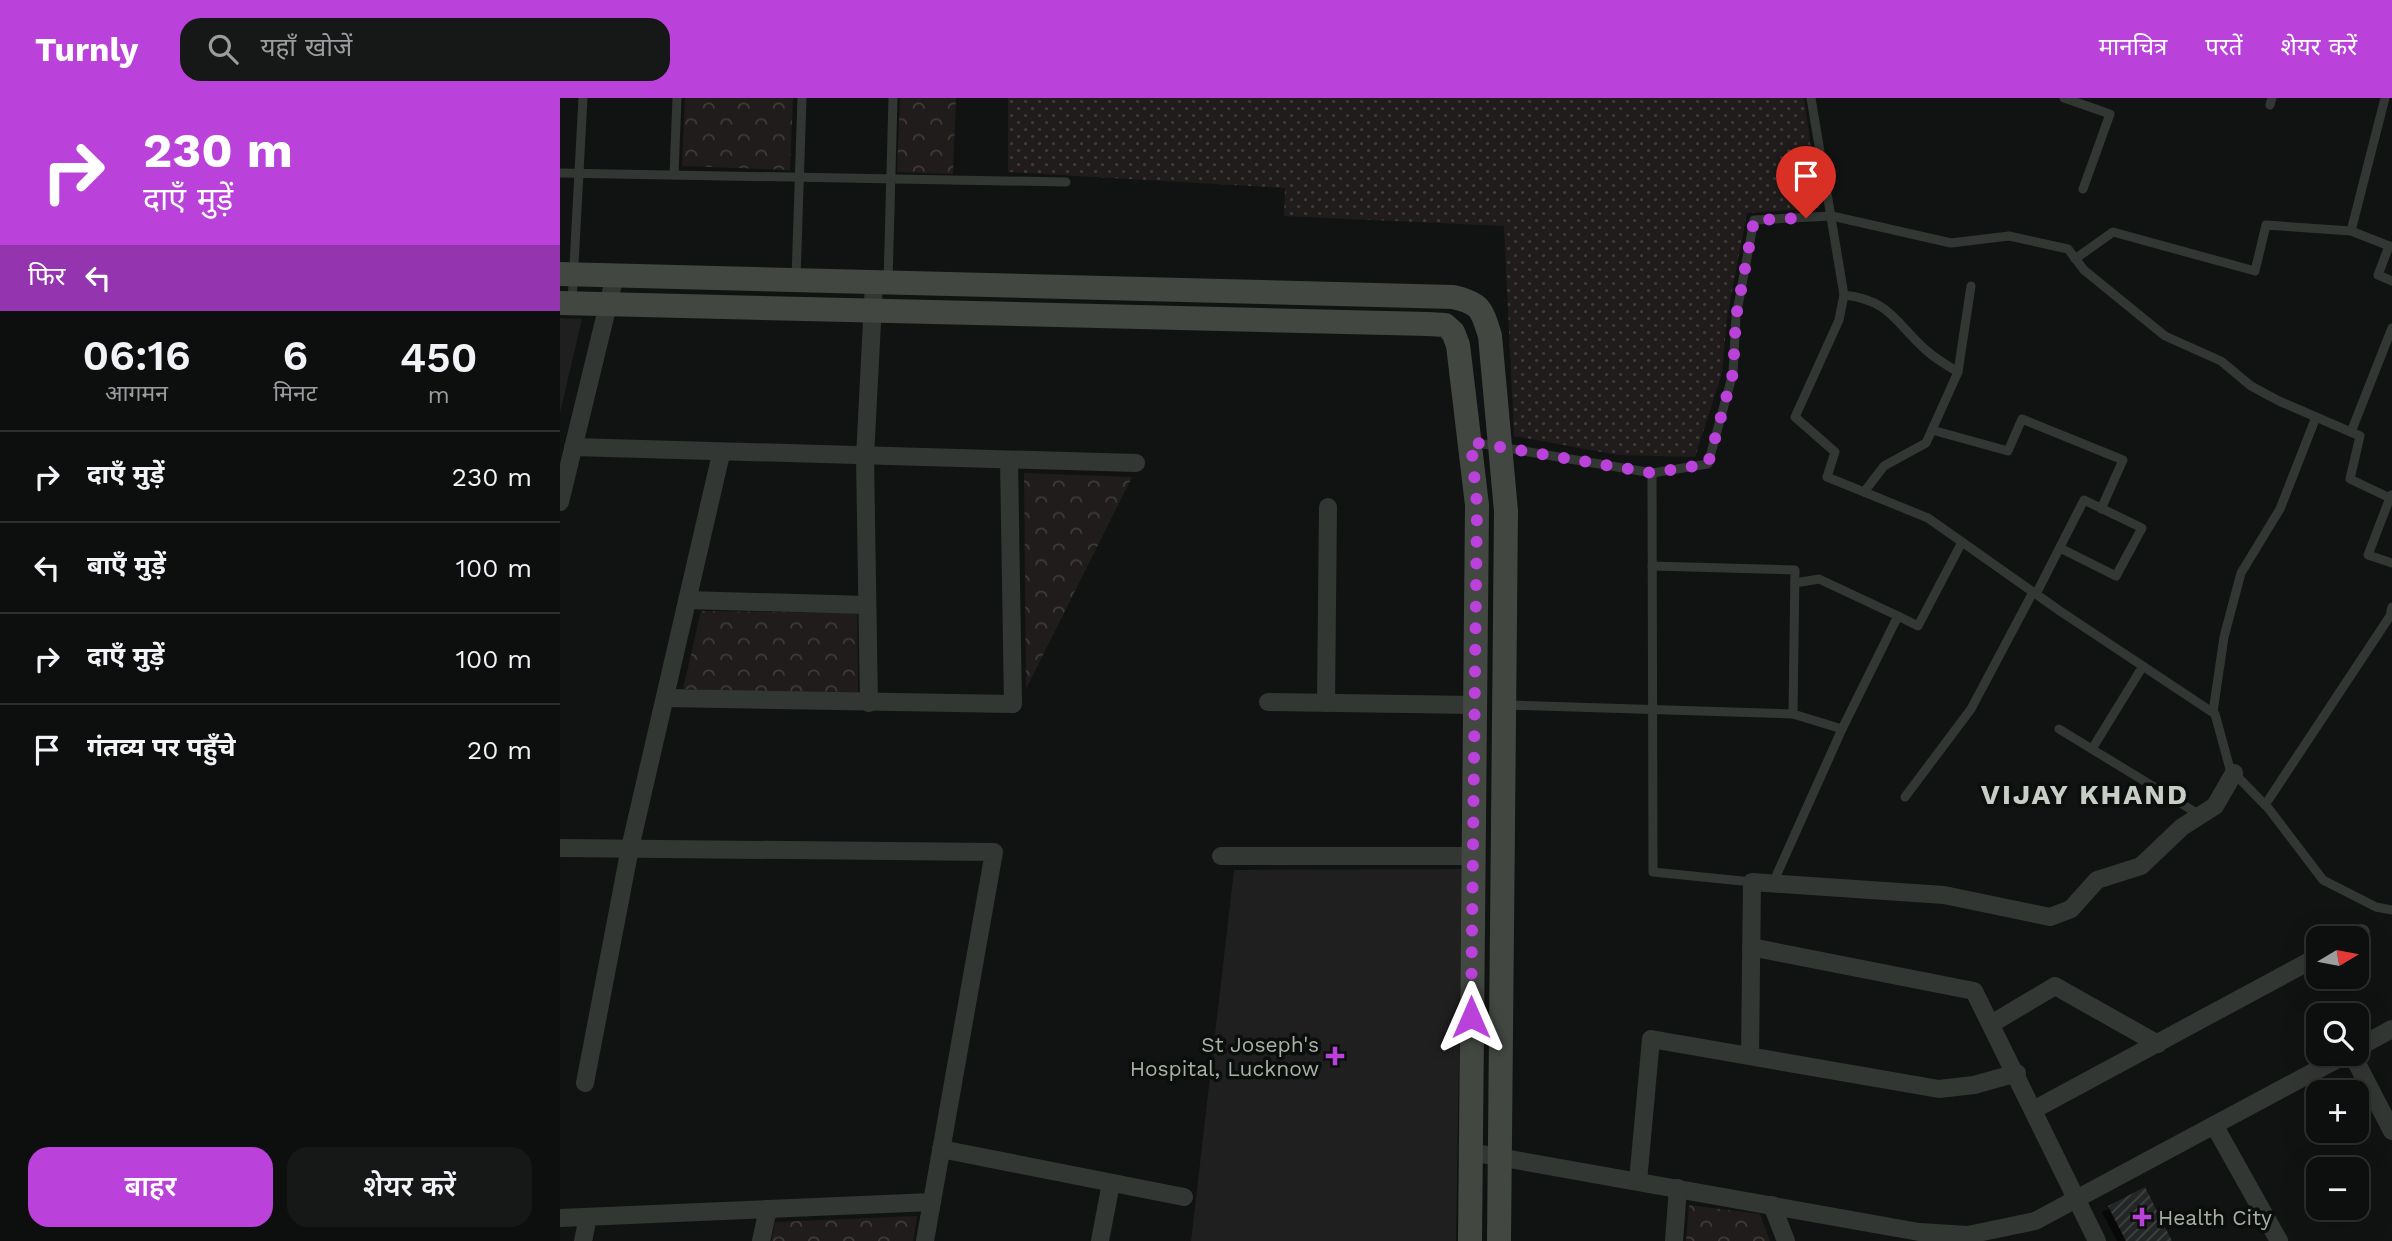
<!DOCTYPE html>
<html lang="hi">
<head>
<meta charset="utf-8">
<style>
  :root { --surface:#0d0e0e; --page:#161717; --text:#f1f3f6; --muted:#9a9c9e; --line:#2d2e2e; --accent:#ba42da }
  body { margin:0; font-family:"Work Sans","Noto Sans Devanagari",sans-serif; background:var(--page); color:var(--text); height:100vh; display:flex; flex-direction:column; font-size:26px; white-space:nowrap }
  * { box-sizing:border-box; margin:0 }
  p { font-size:23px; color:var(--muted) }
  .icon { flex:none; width:38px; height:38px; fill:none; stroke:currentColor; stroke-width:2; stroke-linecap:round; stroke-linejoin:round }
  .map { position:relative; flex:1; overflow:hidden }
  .panel { display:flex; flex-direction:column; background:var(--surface); width:560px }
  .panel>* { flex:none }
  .hud { background:#ba42da; color:#fff; overflow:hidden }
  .needle { width:46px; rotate:80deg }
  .controls { position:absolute; left:1746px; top:828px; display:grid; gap:14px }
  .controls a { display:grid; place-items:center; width:63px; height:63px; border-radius:14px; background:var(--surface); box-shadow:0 7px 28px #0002,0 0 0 2px var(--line); font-size:35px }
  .pin { position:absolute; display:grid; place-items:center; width:60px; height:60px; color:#fff; margin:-72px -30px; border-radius:50% 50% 50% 0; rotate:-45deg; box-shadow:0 0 7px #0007 }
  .pin .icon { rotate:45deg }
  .me { position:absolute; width:77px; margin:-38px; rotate:0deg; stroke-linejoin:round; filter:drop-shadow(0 0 5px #0008) }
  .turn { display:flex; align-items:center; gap:24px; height:147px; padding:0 28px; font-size:32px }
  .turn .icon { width:91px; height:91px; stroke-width:2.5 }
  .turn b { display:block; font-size:49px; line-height:60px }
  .then { display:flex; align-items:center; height:66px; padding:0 28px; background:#0003; gap:14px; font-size:26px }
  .eta { display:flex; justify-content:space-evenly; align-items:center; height:119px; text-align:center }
  .eta b { font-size:42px; font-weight:600; line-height:49px }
  .button { display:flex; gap:14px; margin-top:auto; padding:14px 28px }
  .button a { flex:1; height:80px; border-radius:21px; background:var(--accent); color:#fff; font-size:28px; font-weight:600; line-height:80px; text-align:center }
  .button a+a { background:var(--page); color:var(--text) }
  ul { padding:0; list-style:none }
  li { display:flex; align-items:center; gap:21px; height:91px; padding:0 28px; border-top:2px solid var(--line) }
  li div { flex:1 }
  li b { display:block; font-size:26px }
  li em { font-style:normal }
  header { display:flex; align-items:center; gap:42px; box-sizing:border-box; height:98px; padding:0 35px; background:var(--accent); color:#fff }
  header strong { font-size:33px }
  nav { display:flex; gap:38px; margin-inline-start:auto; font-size:24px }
  .search { width:490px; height:63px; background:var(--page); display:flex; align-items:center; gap:18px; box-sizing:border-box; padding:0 24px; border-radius:21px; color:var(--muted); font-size:26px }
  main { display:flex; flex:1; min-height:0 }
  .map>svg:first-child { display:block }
</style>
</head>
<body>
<header>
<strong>Turnly</strong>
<div class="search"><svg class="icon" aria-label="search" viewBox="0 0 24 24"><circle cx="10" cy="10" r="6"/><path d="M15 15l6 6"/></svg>यहाँ खोजें</div>
<nav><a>मानचित्र</a><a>परतें</a><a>शेयर करें</a></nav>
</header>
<main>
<section class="panel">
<div class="hud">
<div class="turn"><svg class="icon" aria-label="right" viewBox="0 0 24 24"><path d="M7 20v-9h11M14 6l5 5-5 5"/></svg><div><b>230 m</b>दाएँ मुड़ें</div></div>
<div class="then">फिर<svg class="icon" aria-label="left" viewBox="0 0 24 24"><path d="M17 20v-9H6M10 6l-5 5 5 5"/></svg></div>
</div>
<div class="eta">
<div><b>06:16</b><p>आगमन</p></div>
<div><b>6</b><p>मिनट</p></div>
<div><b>450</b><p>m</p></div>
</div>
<ul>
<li><svg class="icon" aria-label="right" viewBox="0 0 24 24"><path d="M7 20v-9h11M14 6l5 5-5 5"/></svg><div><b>दाएँ मुड़ें</b></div><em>230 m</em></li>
<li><svg class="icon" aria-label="left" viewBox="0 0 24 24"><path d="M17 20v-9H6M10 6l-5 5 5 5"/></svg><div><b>बाएँ मुड़ें</b></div><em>100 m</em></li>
<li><svg class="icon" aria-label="right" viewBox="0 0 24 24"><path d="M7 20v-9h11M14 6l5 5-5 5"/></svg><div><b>दाएँ मुड़ें</b></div><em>100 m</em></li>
<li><svg class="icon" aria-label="arrive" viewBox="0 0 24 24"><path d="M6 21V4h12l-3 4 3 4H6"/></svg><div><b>गंतव्य पर पहुँचे</b></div><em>20 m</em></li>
</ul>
<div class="button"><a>बाहर</a><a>शेयर करें</a></div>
</section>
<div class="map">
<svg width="1832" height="1143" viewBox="0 0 1832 1143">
  <defs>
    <pattern id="grass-dots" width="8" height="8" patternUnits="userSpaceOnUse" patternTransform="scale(1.75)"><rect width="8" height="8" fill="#201c1b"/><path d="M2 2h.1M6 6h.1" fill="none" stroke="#3e3b39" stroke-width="1.8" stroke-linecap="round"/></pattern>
    <pattern id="park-crowns" width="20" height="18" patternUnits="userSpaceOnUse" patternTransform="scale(1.75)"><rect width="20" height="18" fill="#201c1b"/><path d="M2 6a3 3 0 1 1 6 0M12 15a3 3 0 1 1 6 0" fill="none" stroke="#3e3b39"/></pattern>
    <pattern id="building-hatch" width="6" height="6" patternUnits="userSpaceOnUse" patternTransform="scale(1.75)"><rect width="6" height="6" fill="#242625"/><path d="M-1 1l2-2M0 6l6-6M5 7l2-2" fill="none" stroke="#414342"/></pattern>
    <filter id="shadow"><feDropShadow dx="-6" dy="6" stdDeviation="0" flood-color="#0009"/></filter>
  </defs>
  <rect width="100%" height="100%" fill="#111312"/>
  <g fill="#1e1f1e">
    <path d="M 0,220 L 22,221 L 0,315 Z"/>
    <path d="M 902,771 L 896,1143 L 631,1143 L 674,772 Z"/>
  </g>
  <path fill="url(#grass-dots)" d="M 448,0 L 1244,0 L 1259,110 L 1187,115 L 1167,220 L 1162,275 L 1135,359 L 1058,357 L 954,338 L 944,128 L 724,118 L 725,90 L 448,74 Z"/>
  <g fill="url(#park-crowns)">
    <path d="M 125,0 L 233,0 L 230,72 L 122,68 Z"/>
    <path d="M 340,0 L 396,0 L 393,76 L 337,74 Z"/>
    <path d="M 464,375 L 572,379 L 466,591 Z"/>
    <path d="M 141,513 L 297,515 L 298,597 L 123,591 Z"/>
    <path d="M 1129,1107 L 1200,1116 L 1210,1143 L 1126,1143 Z"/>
    <path d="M 357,1118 L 353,1143 L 211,1143 L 215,1124 Z"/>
  </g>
  <path fill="url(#building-hatch)" filter="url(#shadow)" d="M 1585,1089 L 1612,1143 L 1566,1143 L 1548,1108 Z"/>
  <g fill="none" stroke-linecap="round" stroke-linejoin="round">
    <g stroke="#333733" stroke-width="9">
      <path d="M 1251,0 L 1284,197 L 1279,222 L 1235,319 L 1275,354 L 1267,379 L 1368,420 L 1500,513 L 1655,616 L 1670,671 L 1709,711 L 1763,782 L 1816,809 L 1832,812"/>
      <path d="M 1504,0 L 1550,16 L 1523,91"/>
      <path d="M 1710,7 L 1712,0"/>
      <path d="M 0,75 L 506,84"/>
      <path d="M 114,77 L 117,0"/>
      <path d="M 1791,133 L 1825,0"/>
      <path d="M 1829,148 L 1818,177 L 1832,183"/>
      <path d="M 1515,161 L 1553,134 L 1695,173 L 1706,127 L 1791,133 L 1832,149"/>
      <path d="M 236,180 L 242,0"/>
      <path d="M 328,184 L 333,0"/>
      <path d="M 1284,197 C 1331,202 1336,226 1367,253 C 1376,261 1388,268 1398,274"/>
      <path d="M 12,204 L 23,0"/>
      <path d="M 1372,332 L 1448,353 L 1462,321 L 1563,362 L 1541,411"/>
      <path d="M 1791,334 L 1832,230"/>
      <path d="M 911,344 L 1092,375 L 1148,366 L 1173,275 L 1176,219 L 1194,122 L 1272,118 L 1391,145 L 1449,138 L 1508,151 L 1524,172 L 1605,238 L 1661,263 L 1691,288 L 1719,303 L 1800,338 L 1790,381 L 1830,400"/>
      <path d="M 1092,375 L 1093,774 L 1192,784"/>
      <path d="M 1304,394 L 1324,368 L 1366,345 L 1398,274 L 1411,188"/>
      <path d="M 1831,397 L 1808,457 L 1832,465"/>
      <path d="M 1092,468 L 1235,472 L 1233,616"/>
      <path d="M 1235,485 L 1259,481 L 1338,518"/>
      <path d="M 1476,496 L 1524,402 L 1582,430 L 1556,478 L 1500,450"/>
      <path d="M 946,607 L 1233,616 L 1282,631"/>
      <path d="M 1653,614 L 1664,539 L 1681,475 L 1720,411 L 1756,319"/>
      <path d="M 1499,631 L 1640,717"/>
      <path d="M 1532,651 L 1583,568"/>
      <path d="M 1345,699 L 1411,611 L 1473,494"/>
      <path d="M 1705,707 L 1830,518 L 1832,509"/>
      <path d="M 1213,785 L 1282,631 L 1338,518 L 1358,528 L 1402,444"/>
    </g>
    <g stroke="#333733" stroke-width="18">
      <path d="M 13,349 L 576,365"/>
      <path d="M 0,404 L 55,178"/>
      <path d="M 127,502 L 307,507"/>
      <path d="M 105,600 L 453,606 L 449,362"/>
      <path d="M 708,604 L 914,607"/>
      <path d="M 309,605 L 305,359 L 314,185"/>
      <path d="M 766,605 L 768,409"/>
      <path d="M 0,750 L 434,754 L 365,1143"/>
      <path d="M 661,758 L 912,758"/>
      <path d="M 1791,840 L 1801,835"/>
      <path d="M 1191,849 L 1414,893 L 1537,1143"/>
      <path d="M 1431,926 L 1495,888 L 1598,946"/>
      <path d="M 1797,950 L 1832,931"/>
      <path d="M 1792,956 L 1832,1033"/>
      <path d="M 1190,958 L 1192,784 L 1384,797 L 1490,819 L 1511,811 L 1537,782 L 1581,768 L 1622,729 L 1655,708 L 1674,675"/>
      <path d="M 25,985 L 70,750 L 161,356"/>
      <path d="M 1475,1011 L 1759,858"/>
      <path d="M 1654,1027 L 1719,1143"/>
      <path d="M 381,1051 L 624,1099"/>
      <path d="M 910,1054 L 1359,1134 L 1408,1137 L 1475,1123 L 1787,956"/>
      <path d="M 1078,1083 L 1091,941 L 1379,991 L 1414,987 L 1457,975"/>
      <path d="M 1212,1107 L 1226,1143"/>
      <path d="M 0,1120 L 372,1104"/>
      <path d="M 23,1143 L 28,1119"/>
      <path d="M 201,1143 L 208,1111"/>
      <path d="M 540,1143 L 551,1085"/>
      <path d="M 1114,1143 L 1118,1090"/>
    </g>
    <g stroke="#424741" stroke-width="24">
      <path d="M 0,176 L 893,199 C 921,205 922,212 930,238 L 946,413 L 939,1143"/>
      <path d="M 0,205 L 868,226 L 885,227 L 893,234 L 898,247 L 917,407 L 910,1143"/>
    </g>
  </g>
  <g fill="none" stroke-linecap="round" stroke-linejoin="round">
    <path stroke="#ba42da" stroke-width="12" stroke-dasharray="0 21.6" d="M 911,919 L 917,407 L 911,344 L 1092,375 L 1148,366 L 1173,275 L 1176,219 L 1194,122 L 1246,120"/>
  </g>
  <g fill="#ba42da" stroke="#0c0e0d" stroke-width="2.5">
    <path d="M771.5 947.5h7v7h7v7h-7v7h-7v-7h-7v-7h7z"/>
    <path d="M1578.5 1108.5h7v7h7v7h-7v7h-7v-7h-7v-7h7z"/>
  </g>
  <g text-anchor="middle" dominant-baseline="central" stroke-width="7" stroke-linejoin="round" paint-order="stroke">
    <g font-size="21" fill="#a7b1a4" stroke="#0c0e0d" text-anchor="end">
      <text x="759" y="946">St Joseph's<tspan x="759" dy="24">Hospital, Lucknow</tspan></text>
      <text x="1598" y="1119" text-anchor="start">Health City</text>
    </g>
    <g font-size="28" font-weight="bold" letter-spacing="2" fill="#c6cec5" stroke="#0c0e0d">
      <text x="1525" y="696">VIJAY KHAND</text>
    </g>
  </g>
</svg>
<div class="controls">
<a><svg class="needle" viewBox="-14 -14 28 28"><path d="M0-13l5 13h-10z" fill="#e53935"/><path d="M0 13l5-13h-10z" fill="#9a9c9e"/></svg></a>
<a><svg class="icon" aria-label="search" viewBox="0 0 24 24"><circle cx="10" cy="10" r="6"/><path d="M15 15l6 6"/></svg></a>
<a>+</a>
<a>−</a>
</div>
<div class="pin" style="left:1246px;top:120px;background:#d93025"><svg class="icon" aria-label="arrive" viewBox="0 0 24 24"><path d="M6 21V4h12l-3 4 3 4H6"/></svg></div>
<svg class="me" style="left:911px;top:919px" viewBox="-20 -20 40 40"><path d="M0-17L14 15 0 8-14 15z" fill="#ba42da" stroke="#fff" stroke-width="4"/></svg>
</div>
</main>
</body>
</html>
